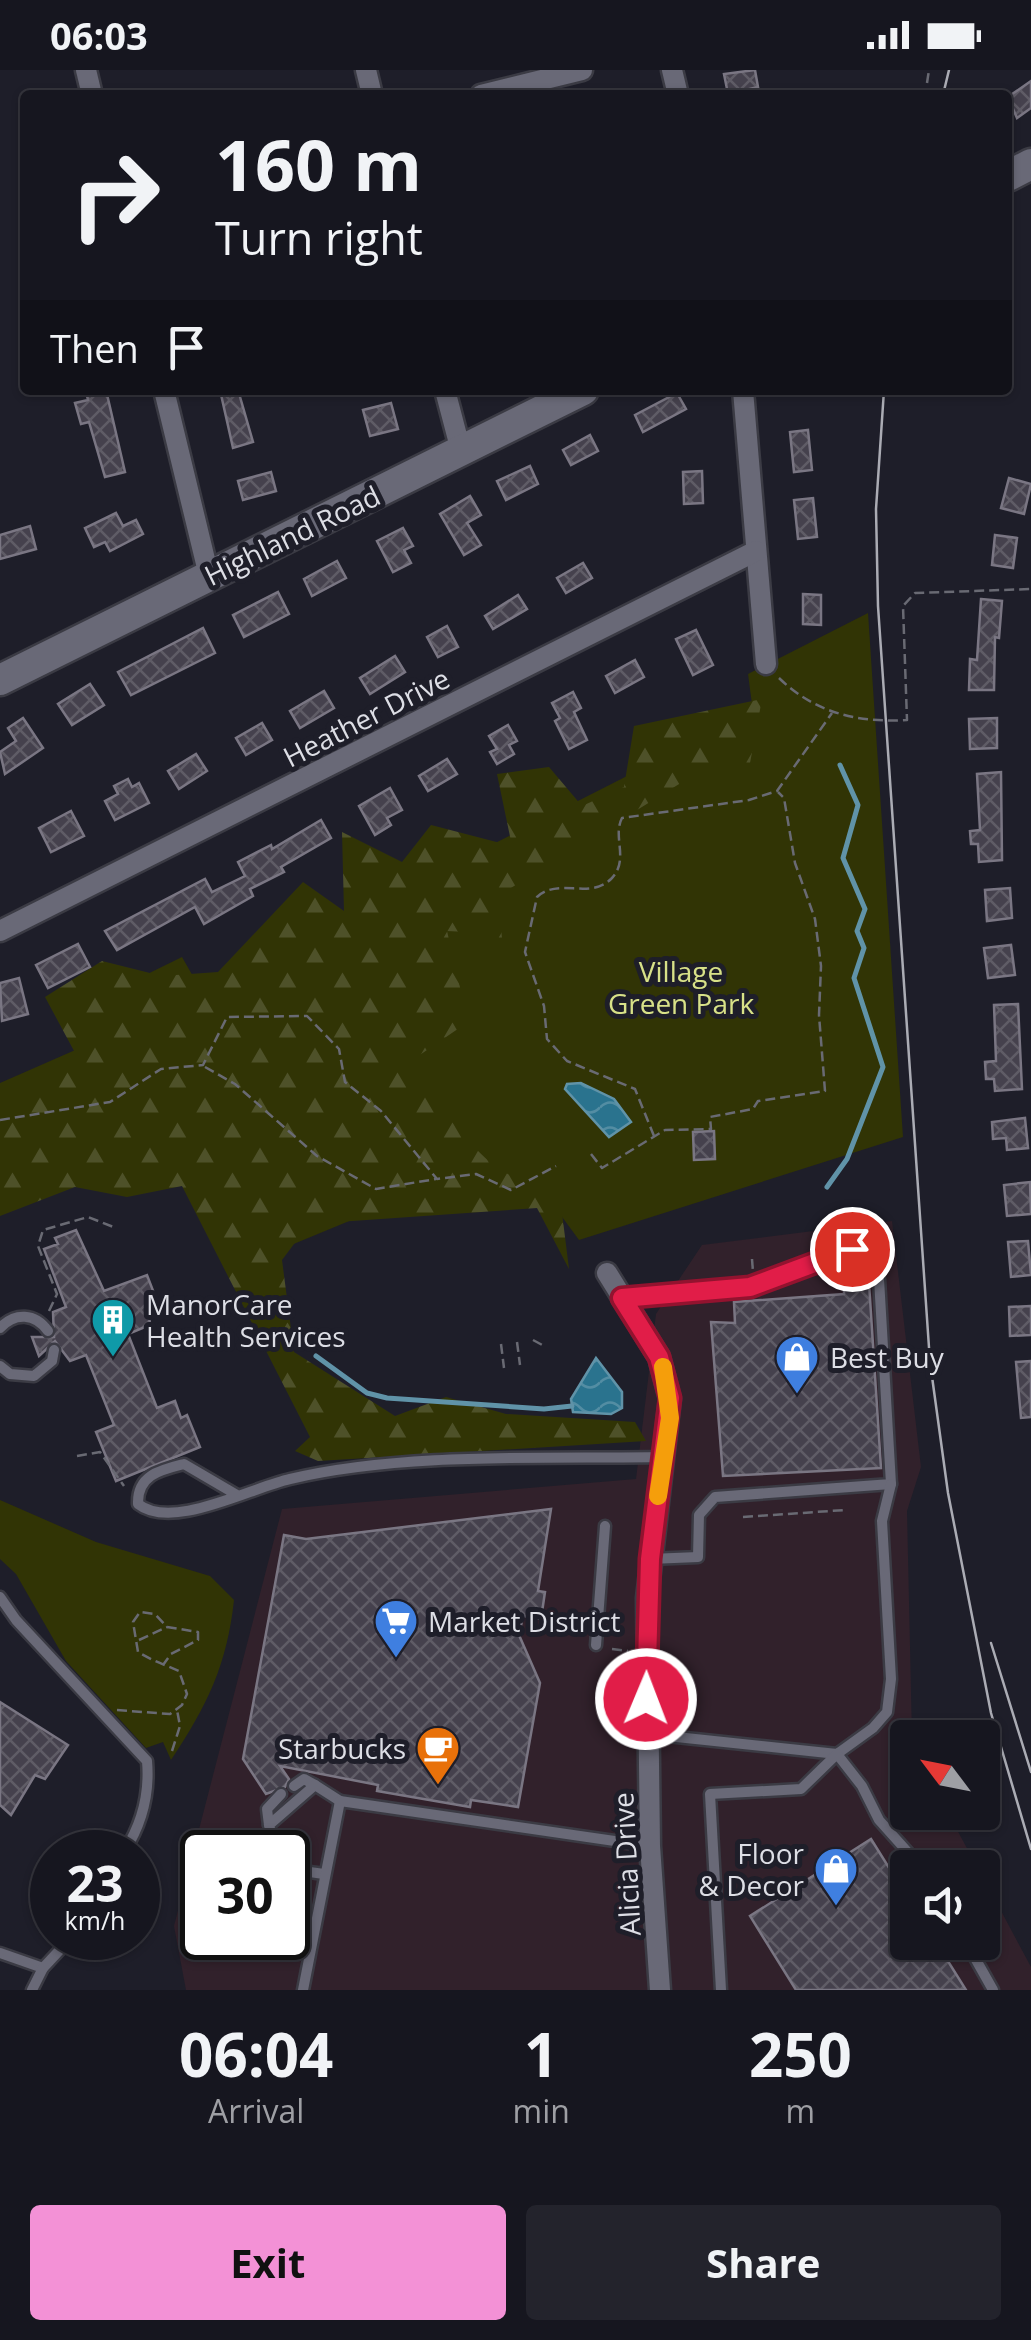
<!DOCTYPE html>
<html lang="en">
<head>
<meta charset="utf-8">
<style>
  :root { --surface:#16161f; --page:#23232c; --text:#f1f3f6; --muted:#9e9fa4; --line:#35353d; --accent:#f391d6 }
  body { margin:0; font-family:"Open Sans",sans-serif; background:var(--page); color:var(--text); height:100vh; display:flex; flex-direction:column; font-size:38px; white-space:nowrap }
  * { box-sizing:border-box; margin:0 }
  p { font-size:32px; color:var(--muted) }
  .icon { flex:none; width:55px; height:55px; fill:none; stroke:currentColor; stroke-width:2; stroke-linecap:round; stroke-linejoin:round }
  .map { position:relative; height:1920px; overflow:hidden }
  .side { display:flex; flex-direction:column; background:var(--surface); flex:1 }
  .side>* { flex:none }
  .banner { position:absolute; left:20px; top:20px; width:992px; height:305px; border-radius:10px; box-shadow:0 2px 8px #0004,0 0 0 2px var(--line); background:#16161f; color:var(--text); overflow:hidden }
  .needle { width:65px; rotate:302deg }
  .buttons { position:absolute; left:890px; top:1650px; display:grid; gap:20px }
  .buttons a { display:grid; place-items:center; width:110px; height:110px; border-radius:10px; background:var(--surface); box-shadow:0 2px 8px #0004,0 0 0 2px var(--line); font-size:50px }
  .speed { position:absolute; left:30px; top:1760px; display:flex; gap:20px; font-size:50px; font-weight:700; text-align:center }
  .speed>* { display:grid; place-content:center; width:130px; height:130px; border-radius:50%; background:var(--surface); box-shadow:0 2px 8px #0004,0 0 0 2px var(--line); line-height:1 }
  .speed small { font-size:25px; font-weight:400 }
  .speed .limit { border:5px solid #111; border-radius:15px; background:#fff; color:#111 }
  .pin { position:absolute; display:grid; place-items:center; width:85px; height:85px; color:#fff; margin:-42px; border:5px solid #fff; border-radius:50%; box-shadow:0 2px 10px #0007 }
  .me { position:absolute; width:110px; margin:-55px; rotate:1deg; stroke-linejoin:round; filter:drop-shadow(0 0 8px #0008) }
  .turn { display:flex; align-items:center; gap:35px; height:210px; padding:0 30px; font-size:45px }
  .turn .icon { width:130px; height:130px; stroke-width:2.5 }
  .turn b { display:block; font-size:70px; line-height:85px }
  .then { display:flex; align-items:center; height:95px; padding:0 30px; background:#0003; gap:20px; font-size:38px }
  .eta { display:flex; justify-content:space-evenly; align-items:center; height:170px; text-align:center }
  .eta b { font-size:60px; font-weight:700; line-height:70px }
  .cta { display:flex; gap:20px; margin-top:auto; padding:20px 30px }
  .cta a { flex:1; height:115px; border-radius:10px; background:var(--accent); color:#111; font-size:40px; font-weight:700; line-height:115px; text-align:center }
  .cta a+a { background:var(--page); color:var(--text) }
  .status { display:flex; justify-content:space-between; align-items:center; height:70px; padding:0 50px; background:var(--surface); direction:ltr }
  .status svg { height:28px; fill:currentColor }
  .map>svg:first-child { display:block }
</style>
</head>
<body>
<div class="status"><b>06:03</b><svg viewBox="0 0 49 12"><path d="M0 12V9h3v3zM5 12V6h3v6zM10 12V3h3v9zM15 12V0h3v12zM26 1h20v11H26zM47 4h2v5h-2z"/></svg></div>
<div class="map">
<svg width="1031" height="1920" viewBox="0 0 1031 1920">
  <defs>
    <pattern id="forest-firs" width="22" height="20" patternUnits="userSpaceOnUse" patternTransform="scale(2.5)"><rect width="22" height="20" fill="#313405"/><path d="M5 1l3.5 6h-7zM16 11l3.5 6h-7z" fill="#4e5129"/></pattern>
    <pattern id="water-waves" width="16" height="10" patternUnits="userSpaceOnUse" patternTransform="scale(2.5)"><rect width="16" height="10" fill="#2a738e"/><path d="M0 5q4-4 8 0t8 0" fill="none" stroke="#538da3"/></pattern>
    <pattern id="building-cross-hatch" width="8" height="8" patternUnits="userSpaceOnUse" patternTransform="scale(2.5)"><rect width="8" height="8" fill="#45414d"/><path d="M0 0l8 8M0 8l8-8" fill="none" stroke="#5f5c66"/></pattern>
  </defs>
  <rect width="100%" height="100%" fill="#1e1e29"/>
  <path fill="#31212b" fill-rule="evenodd" d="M 892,1151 L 921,1397 L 907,1441 L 912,1667 L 908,1668 L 908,1742 L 948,1743 L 977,1797 L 908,1798 L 908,1872 L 982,1872 L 983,1807 L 1031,1897 L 1031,1920 L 186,1920 L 174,1856 L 282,1439 L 636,1409 L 656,1244 L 702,1175 ZM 202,1782 L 288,1782 L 288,1868 L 202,1868 Z"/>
  <g fill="#313405">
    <path d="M 868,543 L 903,1067 L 579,1170 L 543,1121 L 475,1099 L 267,1185 L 214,1069 L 0,1107 L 0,1013 L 146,949 L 127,914 L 182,887 L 202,922 L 753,642 L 748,604 Z"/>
    <path d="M 0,1430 L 96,1472 L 210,1506 L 234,1530 C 227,1595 207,1636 171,1690 L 163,1672 L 146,1678 L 66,1591 L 16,1504 L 0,1489 Z"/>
  </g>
  <path fill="url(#forest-firs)" d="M 762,629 L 750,693 L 684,711 L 498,826 L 503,879 L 497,886 L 467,862 L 447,861 L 468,952 L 408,993 C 431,1021 490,1115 528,1108 L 561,1135 L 569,1199 L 537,1138 L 309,1154 L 282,1190 L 294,1282 L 395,1346 L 446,1327 L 506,1344 L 635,1352 L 646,1371 L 318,1391 L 295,1381 L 310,1367 L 182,1116 L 127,1127 L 75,1117 L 0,1146 L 0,1030 L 80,992 L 45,927 L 102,891 L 162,906 L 218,902 L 303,812 L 344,841 L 342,762 L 402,792 L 431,755 L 512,776 L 497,704 L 549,697 L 582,736 L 624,717 L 634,656 Z"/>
  <g fill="url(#water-waves)" stroke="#6093a8" stroke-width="2.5">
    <path d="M 581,1013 L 614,1029 L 631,1052 L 609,1067 L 565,1019 L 567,1014 Z"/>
    <path d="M 596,1288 L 622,1322 L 622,1338 L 611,1344 L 573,1342 L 571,1329 Z"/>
  </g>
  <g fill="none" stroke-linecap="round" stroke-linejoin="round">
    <g stroke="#6093a8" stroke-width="5">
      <path d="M 827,1117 L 847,1089 L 883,997 L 854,908 L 864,878 L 857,861 L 865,839 L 843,788 L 858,735 L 840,695"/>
      <path d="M 316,1286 L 367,1323 L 387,1328 L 544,1339 L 572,1336"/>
    </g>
  </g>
  <g fill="url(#building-cross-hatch)" stroke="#7a7683" stroke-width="2.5">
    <path d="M 755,0 L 758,17 L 728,24 L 724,4 Z"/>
    <path d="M 1031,11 L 1031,38 L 1017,48 L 1008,27 Z"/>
    <path d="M 95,320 L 106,320 L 125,402 L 105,407 L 89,352 L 81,354 L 75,333 L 88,330 L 86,322 Z"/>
    <path d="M 220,320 L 238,320 L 253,372 L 233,378 Z"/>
    <path d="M 677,323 L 686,339 L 643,362 L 635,345 Z"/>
    <path d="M 391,333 L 398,359 L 370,366 L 363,340 Z"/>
    <path d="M 808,360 L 812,400 L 794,402 L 790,362 Z"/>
    <path d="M 590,365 L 598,381 L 571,395 L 563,380 Z"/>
    <path d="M 530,396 L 538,414 L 506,430 L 497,411 Z"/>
    <path d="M 702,401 L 703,433 L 684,434 L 683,402 Z"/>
    <path d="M 271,402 L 276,421 L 243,430 L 238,411 Z"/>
    <path d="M 1009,408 L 1031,414 L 1024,444 L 1001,438 Z"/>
    <path d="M 470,426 L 481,445 L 467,453 L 481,475 L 464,485 L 440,444 Z"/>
    <path d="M 813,428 L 817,467 L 798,469 L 794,430 Z"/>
    <path d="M 116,443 L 123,456 L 136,450 L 143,464 L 110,481 L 105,472 L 94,477 L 85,458 Z"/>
    <path d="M 30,456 L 36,479 L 0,489 L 0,465 Z"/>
    <path d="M 403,458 L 413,476 L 404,480 L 411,493 L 393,502 L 377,471 Z"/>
    <path d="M 995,465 L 1017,468 L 1013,498 L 992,495 Z"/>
    <path d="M 337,491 L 346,508 L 312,526 L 304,509 Z"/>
    <path d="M 583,493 L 592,508 L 566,523 L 557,508 Z"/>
    <path d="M 278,522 L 289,544 L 244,567 L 233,545 Z"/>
    <path d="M 803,524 L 821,525 L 821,555 L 803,554 Z"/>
    <path d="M 518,525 L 527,539 L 493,559 L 485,546 Z"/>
    <path d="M 981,529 L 1002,531 L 999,568 L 995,567 L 994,620 L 969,620 L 970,589 L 977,590 Z"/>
    <path d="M 447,556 L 458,577 L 438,587 L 427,567 Z"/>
    <path d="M 203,558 L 215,583 L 131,625 L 118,602 Z"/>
    <path d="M 696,560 L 713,595 L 693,605 L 676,569 Z"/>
    <path d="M 395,586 L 405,602 L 370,624 L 360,608 Z"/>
    <path d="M 635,590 L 644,607 L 615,623 L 606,606 Z"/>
    <path d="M 90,614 L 104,635 L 72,655 L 58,634 Z"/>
    <path d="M 324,621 L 334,638 L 300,658 L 290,641 Z"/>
    <path d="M 573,622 L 581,638 L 574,642 L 587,670 L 569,679 L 555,651 L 560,648 L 552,633 Z"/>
    <path d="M 23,648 L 43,678 L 5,704 L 0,682 L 16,671 L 8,658 Z"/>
    <path d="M 997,648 L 997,678 L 970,679 L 969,649 Z"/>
    <path d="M 262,653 L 272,670 L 246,685 L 236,668 Z"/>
    <path d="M 508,655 L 517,671 L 509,675 L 514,684 L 497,694 L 490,682 L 497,679 L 489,666 Z"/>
    <path d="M 196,684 L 207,701 L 179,719 L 168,701 Z"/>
    <path d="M 447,689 L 457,704 L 428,721 L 419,706 Z"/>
    <path d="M 1001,702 L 1002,790 L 979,792 L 978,774 L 971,774 L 970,761 L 980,760 L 977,704 Z"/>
    <path d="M 128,709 L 132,717 L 139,713 L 149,733 L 115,750 L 105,731 L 118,724 L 114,716 Z"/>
    <path d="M 390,718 L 402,740 L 387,748 L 391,755 L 375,765 L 359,736 Z"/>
    <path d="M 71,741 L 84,766 L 51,782 L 39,758 Z"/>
    <path d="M 321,750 L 331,768 L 281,797 L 284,802 L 250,819 L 253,826 L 204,854 L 195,837 L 117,880 L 105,861 L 205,809 L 212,822 L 245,806 L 238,792 L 271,775 L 272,779 Z"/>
    <path d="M 1010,818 L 1012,848 L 987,851 L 985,820 Z"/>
    <path d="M 78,874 L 90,897 L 48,918 L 36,895 Z"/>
    <path d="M 1011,875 L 1015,905 L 988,908 L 984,878 Z"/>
    <path d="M 19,908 L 28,944 L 2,951 L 0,913 Z"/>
    <path d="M 1018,934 L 1022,1019 L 995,1021 L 994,1009 L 986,1009 L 985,992 L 996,991 L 994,935 Z"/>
    <path d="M 1025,1048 L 1028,1078 L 1007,1080 L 1006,1068 L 993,1069 L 992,1052 Z"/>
    <path d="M 714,1061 L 715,1089 L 694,1090 L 693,1062 Z"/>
    <path d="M 1030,1112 L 1031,1144 L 1007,1146 L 1004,1115 Z"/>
    <path d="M 76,1160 L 104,1221 L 147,1205 L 157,1231 L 148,1235 L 150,1255 L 128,1264 L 157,1338 L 175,1331 L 181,1348 L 187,1345 L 200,1377 L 116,1411 L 96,1362 L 114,1355 L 86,1285 L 70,1291 L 55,1271 L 39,1286 L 32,1267 L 54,1267 L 53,1242 L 66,1237 L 44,1179 L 58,1174 L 55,1168 Z"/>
    <path d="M 1028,1171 L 1031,1205 L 1011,1207 L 1008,1172 Z"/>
    <path d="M 856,1202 L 869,1213 L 881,1398 L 723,1406 L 711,1252 L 735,1253 L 734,1232 L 844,1224 L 844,1203 Z"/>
    <path d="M 1031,1236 L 1031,1265 L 1010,1266 L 1009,1237 Z"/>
    <path d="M 1031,1291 L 1031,1347 L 1021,1348 L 1016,1292 Z"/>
    <path d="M 551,1439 L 538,1521 L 545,1522 L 541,1549 L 523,1546 L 519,1565 L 540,1613 L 518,1737 L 471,1730 L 470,1737 L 377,1721 L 378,1715 L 280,1696 L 289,1709 L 285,1717 L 266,1724 L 243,1689 L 284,1465 L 306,1469 Z"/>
    <path d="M 0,1632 L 68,1675 L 45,1709 L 35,1705 L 11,1745 L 0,1735 Z"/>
    <path d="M 871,1769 L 908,1828 L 908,1872 L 936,1872 L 966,1920 L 796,1920 L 750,1846 Z"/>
  </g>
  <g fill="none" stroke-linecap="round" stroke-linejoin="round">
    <defs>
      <g id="lane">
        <path d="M 625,1228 L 750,1217 L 852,1179 L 868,1185 L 879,1209 L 891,1414 L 715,1427 L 699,1445 L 698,1487 L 650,1489"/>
        <path d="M 0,1258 C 15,1242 35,1243 48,1261"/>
        <path d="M 0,1296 L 10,1304 L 34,1306 L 52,1291 L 54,1280"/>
        <path d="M 237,1425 L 184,1394 C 160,1400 137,1405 138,1434 C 172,1461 250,1418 290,1409 C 404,1382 545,1389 663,1387"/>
        <path d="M 0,1527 L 16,1550 L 147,1691 C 150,1725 142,1754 124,1782"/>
        <path d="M 596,1575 L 605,1456"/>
        <path d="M 648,1664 L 837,1684 L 873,1658 L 887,1642 L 891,1609 L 882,1451 L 891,1414"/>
        <path d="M 294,1716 L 304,1709 L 315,1715"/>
        <path d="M 269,1755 L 267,1739 L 281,1724"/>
        <path d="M 276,1782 L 269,1755 L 315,1715 L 340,1731"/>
        <path d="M 288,1799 L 324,1804"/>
        <path d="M 966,1872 L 993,1920"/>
        <path d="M 0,1883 L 43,1898"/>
        <path d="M 32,1920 L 43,1898 L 71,1868"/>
        <path d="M 303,1920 L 340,1731 L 649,1776"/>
        <path d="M 721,1920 L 710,1724 L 801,1719 L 837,1684 L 862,1716 L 879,1750 L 922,1798"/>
      </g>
      <g id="street">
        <path d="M 86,0 L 92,25"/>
        <path d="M 366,0 L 372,25"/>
        <path d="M 672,0 L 678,25"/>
        <path d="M 481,25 L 582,0"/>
        <path d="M 164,320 L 209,506"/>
        <path d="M 445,320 L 461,381"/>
        <path d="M 743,320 L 766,594"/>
        <path d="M 0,861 L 756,481"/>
        <path d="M 607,1203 L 659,1287 L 670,1329 L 647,1528 L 650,1776 L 660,1920"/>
      </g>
      <g id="secondary">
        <path d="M 1008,106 L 1031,94"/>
        <path d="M 0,610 L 583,320"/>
      </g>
    </defs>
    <use href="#lane" stroke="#3b3b44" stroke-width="15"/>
    <use href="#street" stroke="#3b3b44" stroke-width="25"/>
    <use href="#secondary" stroke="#3b3b44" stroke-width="35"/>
    <g stroke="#696a73" stroke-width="2.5" stroke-dasharray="10 5" stroke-linecap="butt">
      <path d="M 927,13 L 929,0"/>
      <path d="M 779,608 C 815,643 858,653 907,650 L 903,536 L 915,523 L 1031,519"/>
      <path d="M 205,997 L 235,1014 L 317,1086 L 376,1119 L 436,1109"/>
      <path d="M 0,1050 L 110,1032 L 161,999 L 203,995 L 227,947 L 307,946 L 339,979 L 345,1012 L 381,1041 L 437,1109 L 476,1104 L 511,1120 L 556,1096"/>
      <path d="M 654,1066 L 635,1019 L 567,991 L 547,969 L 544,936 L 525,882 L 537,827 C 559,807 589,830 611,809 C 630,790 612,767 622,748 L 749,730 L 777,721 L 832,643"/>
      <path d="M 591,1084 L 602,1098 L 665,1060 L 711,1059 L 710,1047 L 753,1039 L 758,1031 L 825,1021 L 819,945 L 821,896 L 815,849 L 795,793 L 784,728 L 778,722"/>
      <path d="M 752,1189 L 753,1202"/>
      <path d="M 49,1241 L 57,1224 L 38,1176 L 43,1160 L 88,1147 L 116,1158"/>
      <path d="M 533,1270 L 546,1277"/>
      <path d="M 517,1272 L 520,1295"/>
      <path d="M 501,1274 L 504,1298"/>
      <path d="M 77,1386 L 100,1382 L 124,1416"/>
      <path d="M 743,1447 L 845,1440"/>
      <path d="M 139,1570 L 167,1557"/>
      <path d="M 612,1579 L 628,1581"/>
      <path d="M 117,1640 L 170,1644 L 182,1635 L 187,1624 L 179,1601 C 165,1595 151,1590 138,1582 L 133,1552 L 140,1542 L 155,1544 L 167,1557 L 198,1562 L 198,1570 L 171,1584 L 163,1595"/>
      <path d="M 172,1681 L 180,1656 L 177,1640"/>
    </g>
    <use href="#lane" stroke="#696977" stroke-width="10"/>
    <use href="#street" stroke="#696977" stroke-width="20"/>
    <use href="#secondary" stroke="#696977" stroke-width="30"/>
    <g stroke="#abacb4" stroke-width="2.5">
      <path d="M 943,25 L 949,0"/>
      <path d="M 884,320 L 876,439 L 878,536 L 930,1292 L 948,1423 L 991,1643 L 1031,1779"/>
      <path d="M 991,1573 L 1031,1702"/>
    </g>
  </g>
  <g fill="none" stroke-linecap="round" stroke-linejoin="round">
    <defs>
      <path id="route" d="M 646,1629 L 650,1489 L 670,1328 L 659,1287 L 622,1228 L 750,1217 L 852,1179"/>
    </defs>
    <use href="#route" stroke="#92132f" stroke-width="25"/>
    <use href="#route" stroke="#e11d48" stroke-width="18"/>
    <path stroke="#f59e0b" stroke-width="18" d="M 658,1426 L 670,1348 L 663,1297"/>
  </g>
  <defs>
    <symbol id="building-pin" viewBox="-11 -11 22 30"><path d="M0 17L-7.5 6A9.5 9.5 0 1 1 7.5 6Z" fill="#0f9aa8" stroke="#1e1e29"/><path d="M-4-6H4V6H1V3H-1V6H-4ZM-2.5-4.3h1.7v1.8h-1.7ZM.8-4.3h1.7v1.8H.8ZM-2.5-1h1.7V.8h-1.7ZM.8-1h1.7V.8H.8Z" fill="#fff"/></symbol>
    <symbol id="shop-pin" viewBox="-11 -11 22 30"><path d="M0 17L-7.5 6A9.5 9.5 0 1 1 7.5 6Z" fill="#3f7fe0" stroke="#1e1e29"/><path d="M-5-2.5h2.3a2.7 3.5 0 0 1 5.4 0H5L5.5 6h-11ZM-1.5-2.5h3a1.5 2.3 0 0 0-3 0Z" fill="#fff"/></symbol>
    <symbol id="supermarket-pin" viewBox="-11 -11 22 30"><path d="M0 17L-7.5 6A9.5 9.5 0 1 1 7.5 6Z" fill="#3f7fe0" stroke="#1e1e29"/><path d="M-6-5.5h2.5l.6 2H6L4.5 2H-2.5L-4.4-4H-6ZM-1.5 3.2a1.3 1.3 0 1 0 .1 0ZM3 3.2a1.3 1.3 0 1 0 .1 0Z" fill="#fff"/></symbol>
    <symbol id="cafe-pin" viewBox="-11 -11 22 30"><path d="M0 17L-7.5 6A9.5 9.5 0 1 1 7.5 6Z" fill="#e8710a" stroke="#1e1e29"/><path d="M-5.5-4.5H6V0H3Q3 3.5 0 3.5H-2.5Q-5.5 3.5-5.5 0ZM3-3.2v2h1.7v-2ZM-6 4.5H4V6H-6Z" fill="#fff"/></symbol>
  </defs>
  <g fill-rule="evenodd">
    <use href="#building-pin" x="88" y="1225" width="50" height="68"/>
    <use href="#shop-pin" x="772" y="1262" width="50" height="68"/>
    <use href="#supermarket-pin" x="371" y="1526" width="50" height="68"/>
    <use href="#cafe-pin" x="413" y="1653" width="50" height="68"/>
    <use href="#shop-pin" x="811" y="1774" width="50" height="68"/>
  </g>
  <g text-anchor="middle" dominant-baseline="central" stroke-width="10" stroke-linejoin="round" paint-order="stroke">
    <g font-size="28" fill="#dddee5" stroke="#1e1e29">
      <text transform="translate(292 465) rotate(-26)">Highland Road</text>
      <text transform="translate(366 647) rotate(-27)">Heather Drive</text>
      <text transform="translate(626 1794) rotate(-93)">Alicia Drive</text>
    </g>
    <g font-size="28" fill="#d8e188" stroke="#1e1e29">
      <text x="681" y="901">Village<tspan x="681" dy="32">Green Park</tspan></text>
    </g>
    <g font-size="28" fill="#dddee5" stroke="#1e1e29" text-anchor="start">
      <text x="146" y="1234">ManorCare<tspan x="146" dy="32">Health Services</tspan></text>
      <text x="830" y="1287">Best Buy</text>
      <text x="428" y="1551">Market District</text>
      <text x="406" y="1678" text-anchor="end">Starbucks</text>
      <text x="804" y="1783" text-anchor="end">Floor<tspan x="804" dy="32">&amp; Decor</tspan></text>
    </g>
  </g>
</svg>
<div class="buttons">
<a><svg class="needle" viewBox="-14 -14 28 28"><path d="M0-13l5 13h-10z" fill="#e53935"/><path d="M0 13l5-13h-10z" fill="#9e9fa4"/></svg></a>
<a><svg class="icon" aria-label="sound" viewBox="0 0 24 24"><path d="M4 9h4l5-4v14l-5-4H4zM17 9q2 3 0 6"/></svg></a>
</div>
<div class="speed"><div>23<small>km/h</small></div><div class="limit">30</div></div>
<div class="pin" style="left:852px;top:1179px;background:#d93025"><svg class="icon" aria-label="arrive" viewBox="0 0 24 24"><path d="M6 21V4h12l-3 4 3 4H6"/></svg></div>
<svg class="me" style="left:646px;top:1629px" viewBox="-20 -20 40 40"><circle r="17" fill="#e11d48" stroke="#fff" stroke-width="3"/><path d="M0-11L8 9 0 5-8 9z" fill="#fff"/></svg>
<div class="banner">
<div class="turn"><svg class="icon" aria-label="right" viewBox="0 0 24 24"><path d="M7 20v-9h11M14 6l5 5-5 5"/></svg><div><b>160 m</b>Turn right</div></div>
<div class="then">Then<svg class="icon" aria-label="arrive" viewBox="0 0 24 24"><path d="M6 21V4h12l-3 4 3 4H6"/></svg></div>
</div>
</div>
<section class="side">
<div class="eta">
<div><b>06:04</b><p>Arrival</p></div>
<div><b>1</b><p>min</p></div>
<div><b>250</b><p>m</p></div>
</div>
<div class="cta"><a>Exit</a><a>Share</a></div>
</section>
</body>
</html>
